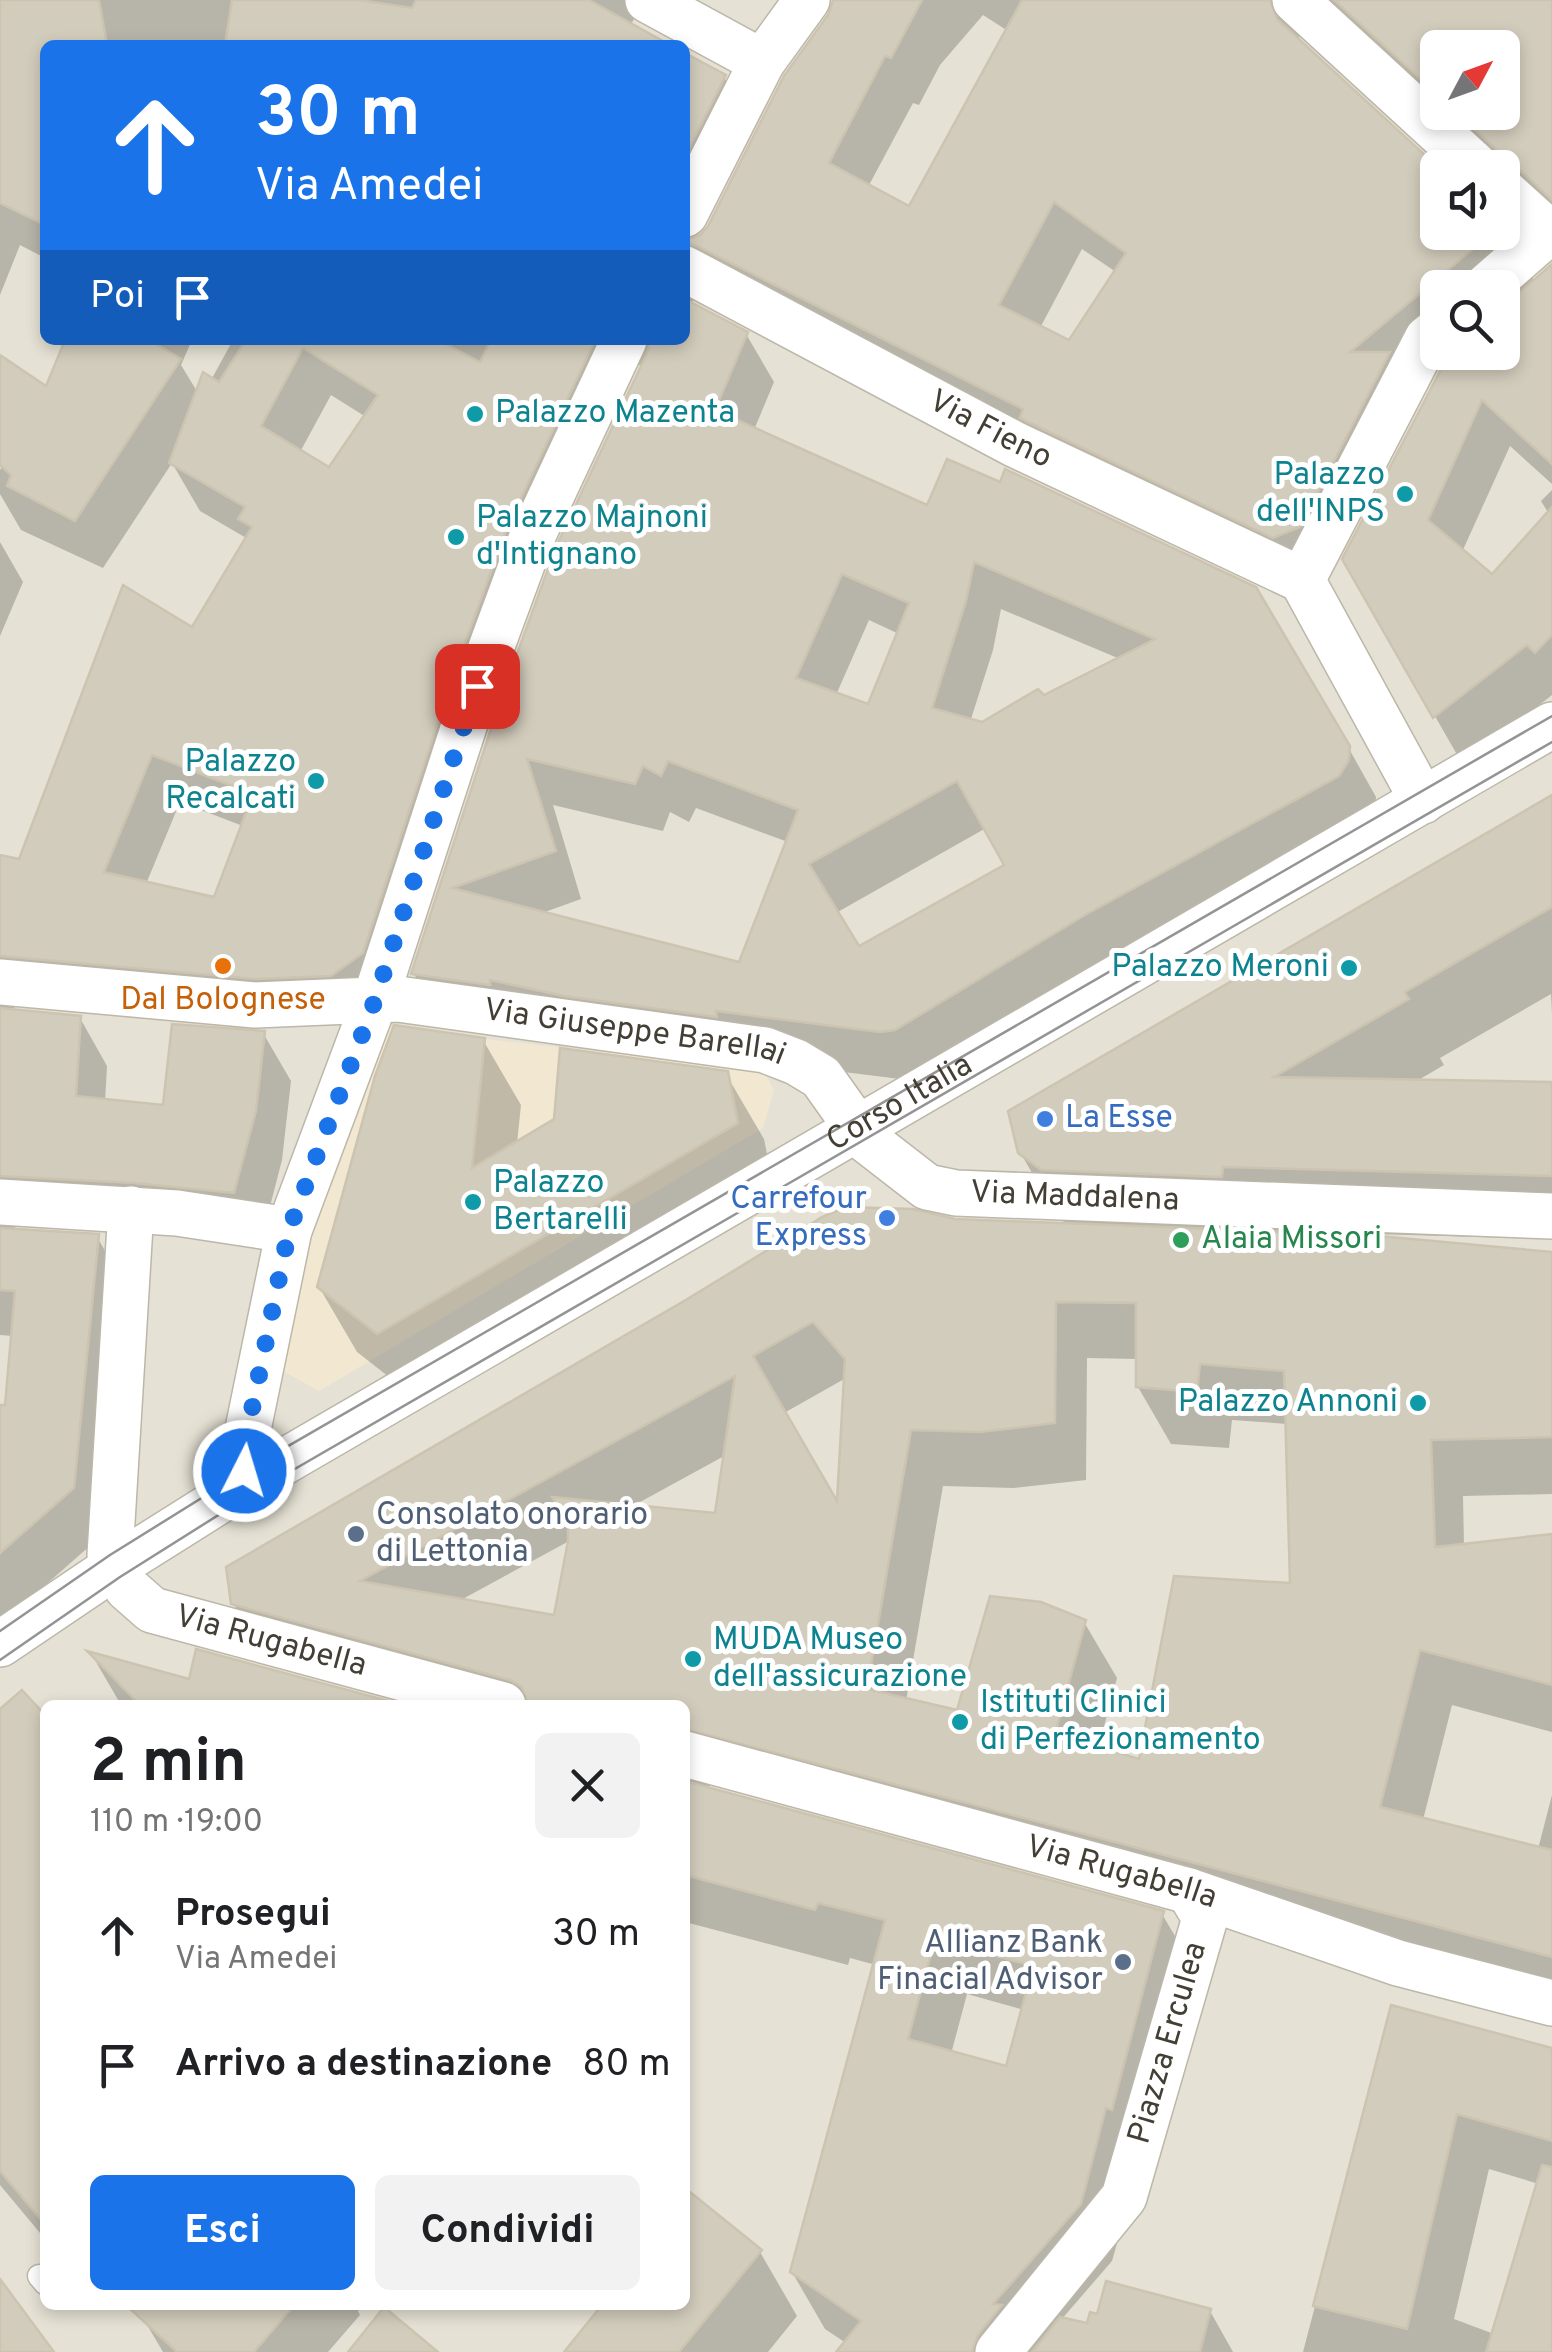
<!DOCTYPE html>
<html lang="it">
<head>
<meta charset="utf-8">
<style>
  :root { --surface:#fff; --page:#f2f2f2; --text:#202124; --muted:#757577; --accent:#1a73e8 }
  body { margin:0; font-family:Overpass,sans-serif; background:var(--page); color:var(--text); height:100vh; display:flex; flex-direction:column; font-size:38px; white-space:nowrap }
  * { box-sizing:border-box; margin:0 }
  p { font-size:32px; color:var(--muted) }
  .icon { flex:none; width:55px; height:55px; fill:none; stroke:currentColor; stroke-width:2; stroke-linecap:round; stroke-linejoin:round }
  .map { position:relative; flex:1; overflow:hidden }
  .side { position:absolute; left:40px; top:1700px; width:650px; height:610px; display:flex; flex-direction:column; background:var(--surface); border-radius:15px; box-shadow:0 5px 15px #0003 }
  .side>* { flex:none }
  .hud { position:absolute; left:40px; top:40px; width:650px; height:305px; border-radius:15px; box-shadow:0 5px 15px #0003; background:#1a73e8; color:#fff; overflow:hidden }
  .needle { width:65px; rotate:49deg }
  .buttons { position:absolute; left:1420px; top:30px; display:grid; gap:20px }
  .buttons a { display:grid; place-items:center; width:100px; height:100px; border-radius:15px; background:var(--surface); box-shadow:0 5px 15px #0003; font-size:50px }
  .pin { position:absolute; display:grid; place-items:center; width:85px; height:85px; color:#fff; margin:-42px; border-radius:20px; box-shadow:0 5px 15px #0006 }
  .me { position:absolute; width:110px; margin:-55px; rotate:5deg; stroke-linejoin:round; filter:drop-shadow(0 0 8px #0008) }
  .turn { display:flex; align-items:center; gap:35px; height:210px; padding:0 50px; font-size:45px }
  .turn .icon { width:130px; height:130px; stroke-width:2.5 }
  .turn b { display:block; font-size:70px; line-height:85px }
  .then { display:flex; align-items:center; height:95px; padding:0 50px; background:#0003; gap:20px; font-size:38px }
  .round { display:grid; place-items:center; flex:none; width:105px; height:105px; border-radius:15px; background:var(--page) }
  .overview { display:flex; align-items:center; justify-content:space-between; height:170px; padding:0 50px }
  h1 { font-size:60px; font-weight:700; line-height:75px }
  .button { display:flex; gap:20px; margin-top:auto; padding:20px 50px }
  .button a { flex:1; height:115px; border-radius:15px; background:var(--accent); color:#fff; font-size:40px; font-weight:700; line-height:115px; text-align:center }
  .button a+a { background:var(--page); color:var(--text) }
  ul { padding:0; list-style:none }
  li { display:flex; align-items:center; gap:30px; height:130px; padding:0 50px }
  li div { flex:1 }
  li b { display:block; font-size:38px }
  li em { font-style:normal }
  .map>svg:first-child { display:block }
</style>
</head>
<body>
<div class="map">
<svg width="1552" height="2352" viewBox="0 0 1552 2352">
  <rect width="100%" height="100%" fill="#f1efe5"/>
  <path fill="#e5e1d4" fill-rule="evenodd" d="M 0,0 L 1552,0 L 1552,2352 L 0,2352 ZM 45,45 L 685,45 L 685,340 L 45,340 ZM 1438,48 L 1502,48 L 1502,112 L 1438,112 ZM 1438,168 L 1502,168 L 1502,232 L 1438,232 ZM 1438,288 L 1502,288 L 1502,352 L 1438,352 ZM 45,1705 L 685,1705 L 685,2305 L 45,2305 Z"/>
  <path fill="#f2e8d2" d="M 388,1028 L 763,1070 L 774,1090 L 763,1128 L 319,1391 L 274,1366 L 295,1278 Z"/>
  <g fill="#0003" fill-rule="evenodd">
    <path d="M 0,0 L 645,0 L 630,26 L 665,45 L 45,45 L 45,258 L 20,245 L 0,295 Z"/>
    <path d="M 836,0 L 1552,0 L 1552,220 L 1502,175 L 1502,168 L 1494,168 L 1302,31 L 1297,41 L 1438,232 L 1502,232 L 1502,229 L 1535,282 L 1552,268 L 1552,484 L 1510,446 L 1462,552 L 1492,578 L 1549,514 L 1541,501 L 1552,490 L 1552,695 L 1463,765 L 1345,559 L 1448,358 L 1431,375 L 1327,575 L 698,295 L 690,304 L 746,334 L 774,382 L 754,430 L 929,508 L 1348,747 L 1376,797 L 1375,809 L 908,1080 L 441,1022 L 414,974 L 645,363 L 637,366 L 627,378 L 534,577 L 389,1002 L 31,1003 L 16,1006 L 10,1012 L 80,1018 L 107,1066 L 105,1102 L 166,1108 L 263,1033 L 291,1081 L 282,1160 L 261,1241 L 30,1223 L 17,1226 L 10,1231 L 97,1237 L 125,1285 L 100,1537 L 0,1625 L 0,1407 L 7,1408 L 13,1336 L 0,1335 L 0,858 L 21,862 L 193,631 L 248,539 L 200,511 L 172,463 L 103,568 L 21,530 L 0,494 L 0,470 L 6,459 L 0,448 L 0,358 L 47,390 L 68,340 L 192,340 L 181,365 L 198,393 L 211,380 L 233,340 L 685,340 L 685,56 L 724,77 L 752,126 L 694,239 L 700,239 L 710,227 L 830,17 ZM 983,15 L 1008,31 L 910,210 L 868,187 L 913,103 L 919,105 L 940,65 ZM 1438,48 L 1502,48 L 1502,112 L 1438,112 ZM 1082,249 L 1116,272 L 1070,343 L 1040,328 ZM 1438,288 L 1502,288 L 1502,352 L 1438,352 ZM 331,395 L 366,417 L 330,470 L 300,452 ZM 1001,609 L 1120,659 L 983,725 L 971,719 L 993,650 ZM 869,620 L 899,634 L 869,707 L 836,695 ZM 180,802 L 243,826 L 215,900 L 146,884 ZM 553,805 L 663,831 L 670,812 L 689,822 L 696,808 L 788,842 L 741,965 L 542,913 L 581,899 ZM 986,828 L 1007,866 L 858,950 L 836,913 Z"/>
    <path d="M 0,542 L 23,582 L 0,636 Z"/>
    <path d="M 1552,799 L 1552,1014 L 1551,994 L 1440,1058 L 1444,1065 L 1415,1082 L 1552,1084 L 1552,1239 L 1372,1234 L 1372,1238 L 1552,1254 L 1552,1494 L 1463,1496 L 1464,1546 L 1552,1537 L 1552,1732 L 1452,1705 L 1423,1820 L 1538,1849 L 1552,1795 L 1552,2004 L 712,1784 L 704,1789 L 1162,1914 L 1195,1970 L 1112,2261 L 1061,2320 L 1089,2326 L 1210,2311 L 1233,2352 L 839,2352 L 846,2343 L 825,2329 L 792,2272 L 876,1965 L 850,1958 L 848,1965 L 685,1922 L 685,1705 L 431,1705 L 266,1660 L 233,1603 L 955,1222 L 1070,1226 L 1058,1218 L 1020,1152 ZM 1087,1358 L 1138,1359 L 1138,1387 L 1171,1444 L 1229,1448 L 1232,1420 L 1288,1424 L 1293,1586 L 1141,1762 L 1098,1749 L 1117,1678 L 1084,1622 L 959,1713 L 906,1701 L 943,1486 L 1014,1488 L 1086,1480 ZM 846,1378 L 839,1509 L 784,1413 ZM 726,1455 L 717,1516 L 631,1507 ZM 571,1540 L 556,1618 L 459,1601 ZM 967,1994 L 1024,2010 L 1008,2069 L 951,2054 Z"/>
    <path d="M 483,1040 L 521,1105 L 517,1144 L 726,1074 L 764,1139 L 774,1188 L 416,1398 L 357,1352 L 319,1287 Z"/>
    <path d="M 92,1655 L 190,1682 L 393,1705 L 121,1705 Z"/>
    <path d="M 0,1712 L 45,1719 L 45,2239 L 0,2185 Z"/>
    <path d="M 1393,2008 L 1552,2051 L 1552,2352 L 1303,2352 ZM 1489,2169 L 1539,2184 L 1494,2334 L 1454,2319 Z"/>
    <path d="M 685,2206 L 760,2252 L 797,2316 L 768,2352 L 567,2352 L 605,2305 L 685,2305 Z"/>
    <path d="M 157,2305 L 363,2305 L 358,2311 L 360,2315 L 328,2352 L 163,2352 L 143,2318 Z"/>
  </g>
  <g fill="#d2ccbc" stroke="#ccc4b0" stroke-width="2.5" fill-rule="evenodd">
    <path d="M 0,0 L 99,0 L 107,45 L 45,45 L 45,225 L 0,203 Z"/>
    <path d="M 232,0 L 359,0 L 412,8 L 416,0 L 589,0 L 670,45 L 225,45 Z"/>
    <path d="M 833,0 L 922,0 L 891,58 L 885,56 L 829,163 L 909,206 L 1022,0 L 1270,0 L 1277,19 L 1439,168 L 1438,232 L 1493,232 L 1350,352 L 1390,352 L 1300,527 L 1273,538 L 1026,421 L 1020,418 L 1023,409 L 697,246 L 685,243 L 685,240 L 700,235 L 708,226 L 784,76 L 828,15 ZM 1054,202 L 1126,253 L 1069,340 L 999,305 Z"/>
    <path d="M 1334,0 L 1552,0 L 1552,200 L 1520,170 L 1503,164 L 1496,149 L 1456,112 L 1502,112 L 1502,48 L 1438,48 L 1438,95 Z"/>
    <path d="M 685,53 L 726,75 L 685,156 Z"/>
    <path d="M 1552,264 L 1552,464 L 1482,400 L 1428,520 L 1492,574 L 1552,507 L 1552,635 L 1535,653 L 1527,645 L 1433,718 L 1342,559 L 1448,356 L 1452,352 L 1502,352 L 1502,308 Z"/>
    <path d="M 685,299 L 748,332 L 715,410 L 927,505 L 947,459 L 1000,482 L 1005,469 L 1256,587 L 1350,746 L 1349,760 L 1339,776 L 1085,915 L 895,1030 L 880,1032 L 716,1011 L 717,1017 L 564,996 L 490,980 L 490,985 L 411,974 L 502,695 L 556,547 L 648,351 L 650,340 L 685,340 ZM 974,562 L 1155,639 L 1044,695 L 1038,689 L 982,722 L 932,708 L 966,601 ZM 842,574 L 909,603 L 868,704 L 796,678 ZM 527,759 L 635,784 L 643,766 L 661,776 L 668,761 L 798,810 L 739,962 L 452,888 L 556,851 ZM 957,781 L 1004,865 L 859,946 L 809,864 Z"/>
    <path d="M 65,340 L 149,340 L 181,359 L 75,521 L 7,486 L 11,475 L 0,465 L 0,355 L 46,386 Z"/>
    <path d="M 246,340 L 438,340 L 480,362 L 491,340 L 595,340 L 507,528 L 452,678 L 363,953 L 331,976 L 256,979 L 0,956 L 0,855 L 19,859 L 123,585 L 192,627 L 252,527 L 238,519 L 245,507 L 169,463 L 203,372 L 219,382 ZM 303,348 L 378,395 L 329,467 L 261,426 ZM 152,755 L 253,794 L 214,897 L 104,872 Z"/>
    <path d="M 1552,795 L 1552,907 L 1405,992 L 1409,999 L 1274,1077 L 1552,1082 L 1552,1176 L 1223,1167 L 1222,1177 L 1041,1170 L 1018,1153 L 1008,1111 Z"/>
    <path d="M 0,1008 L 81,1016 L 76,1096 L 163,1105 L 172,1024 L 265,1031 L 256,1111 L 234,1193 L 134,1183 L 0,1176 Z"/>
    <path d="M 394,1025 L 485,1038 L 472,1168 L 554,1119 L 560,1048 L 728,1071 L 738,1123 L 377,1334 L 317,1287 L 375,1076 Z"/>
    <path d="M 845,1207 L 913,1209 L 955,1219 L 1368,1235 L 1552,1252 L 1552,1437 L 1431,1440 L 1435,1547 L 1552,1534 L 1552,1685 L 1420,1650 L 1380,1807 L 1552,1850 L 1552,1957 L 685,1729 L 685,1705 L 528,1705 L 522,1687 L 510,1680 L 231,1604 L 226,1567 L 684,1301 L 822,1217 ZM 1056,1302 L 1136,1303 L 1136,1387 L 1197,1392 L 1200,1364 L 1284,1371 L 1290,1583 L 1174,1576 L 1139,1759 L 1055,1734 L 1086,1620 L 1041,1602 L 990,1596 L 957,1710 L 867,1689 L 911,1430 L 980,1432 L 1055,1423 ZM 813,1322 L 845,1359 L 837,1501 L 753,1356 ZM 735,1376 L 715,1513 L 552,1497 L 568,1523 L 568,1541 L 554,1615 L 360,1581 Z"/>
    <path d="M 0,1228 L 99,1234 L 74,1488 L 0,1553 L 0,1405 L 5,1405 L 15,1291 L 0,1290 Z"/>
    <path d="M 196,1649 L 403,1705 L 140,1705 L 87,1651 L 189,1679 Z"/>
    <path d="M 22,1690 L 45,1715 L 45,2224 L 0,2171 L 0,1709 Z"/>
    <path d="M 685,1781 L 1164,1911 L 1112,2110 L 1106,2108 L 1081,2204 L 993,2304 L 1002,2305 L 978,2335 L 972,2352 L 836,2352 L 861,2321 L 790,2272 L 885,1920 L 818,1903 L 815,1910 L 685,1875 ZM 935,1939 L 1033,1966 L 1006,2066 L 908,2039 Z"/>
    <path d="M 1391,2005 L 1552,2048 L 1552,2141 L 1457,2114 L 1407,2329 L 1313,2306 Z"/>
    <path d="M 1542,2165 L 1552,2167 L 1552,2352 L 1486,2352 Z"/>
    <path d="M 685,2188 L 762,2250 L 679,2352 L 564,2352 L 602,2305 L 685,2305 Z"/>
    <path d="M 0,2279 L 54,2352 L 0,2352 Z"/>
    <path d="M 1106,2281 L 1211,2309 L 1200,2352 L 1032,2352 L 1060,2317 L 1087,2323 L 1090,2312 L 1097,2314 Z"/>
    <path d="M 126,2305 L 294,2305 L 254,2352 L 177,2352 Z"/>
    <path d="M 384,2307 L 438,2352 L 348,2352 Z"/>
  </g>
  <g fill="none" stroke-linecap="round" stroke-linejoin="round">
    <defs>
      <path id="lane" d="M 39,2276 L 45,2283"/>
      <g id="street">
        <path d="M 648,0 L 762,62"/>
        <path d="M 1295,0 L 1478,168"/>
        <path d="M 1502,190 L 1552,235"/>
        <path d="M 685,214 L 762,62 L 807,0"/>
        <path id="s1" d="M 685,269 L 1014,444 L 1302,580"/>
        <path d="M 1485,288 L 1549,232"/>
        <path d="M 1302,580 L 1427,339 L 1438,330"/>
        <path d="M 1302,580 L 1423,801"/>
        <path id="s2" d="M 0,982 L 255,1005 L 398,999 L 765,1050 L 796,1062 L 821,1077 L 865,1139 L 927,1187 L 956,1193 L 1552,1216"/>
        <path d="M 0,1202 L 177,1213 L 289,1230"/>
        <path id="s3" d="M 131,1209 L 110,1555 L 127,1588 L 152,1610 L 503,1705"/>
        <path d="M 249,1482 L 245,1471 L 246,1439 L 289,1230 L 375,1000 L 477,686 L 532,537 L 624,340"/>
        <path id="s4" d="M 0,1644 L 114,1567 L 249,1482 L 1552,725"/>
        <path id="s5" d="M 685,1754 L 1189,1891 L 1398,1963 L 1552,2003"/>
        <path id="s6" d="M 998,2352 L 1124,2197 L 1205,1918 L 1189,1891"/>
      </g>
    </defs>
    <use href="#lane" stroke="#bcb7a9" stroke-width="25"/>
    <use href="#street" stroke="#bcb7a9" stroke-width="48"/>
    <use href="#lane" stroke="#fff" stroke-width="22"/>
    <use href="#street" stroke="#fff" stroke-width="45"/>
    <g stroke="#949494" stroke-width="2.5">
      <path d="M 0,1631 L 110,1555 L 245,1471 L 1552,716"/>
      <path d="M 0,1660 L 120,1577 L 255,1492 L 1552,742"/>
    </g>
  </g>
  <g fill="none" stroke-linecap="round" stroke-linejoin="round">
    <path stroke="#1a73e8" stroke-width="18" stroke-dasharray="0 32.4" d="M 244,1471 L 246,1438 L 289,1230 L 375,1000 L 477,686"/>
  </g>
  <g fill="#0f9aa8" stroke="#fff" stroke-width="4">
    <circle cx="475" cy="414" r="10"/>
    <circle cx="1405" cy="494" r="10"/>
    <circle cx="456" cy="537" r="10"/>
    <circle cx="316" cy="781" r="10"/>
    <circle cx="1349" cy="968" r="10"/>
    <circle cx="473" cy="1202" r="10"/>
    <circle cx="1418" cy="1403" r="10"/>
    <circle cx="693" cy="1659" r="10"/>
    <circle cx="960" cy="1722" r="10"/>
  </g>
  <circle fill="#e8710a" stroke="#fff" stroke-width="4" cx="223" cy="966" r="10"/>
  <g fill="#3f7fe0" stroke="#fff" stroke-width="4">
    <circle cx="1045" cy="1119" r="10"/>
    <circle cx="887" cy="1218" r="10"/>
  </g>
  <circle fill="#2e9e5b" stroke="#fff" stroke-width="4" cx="1181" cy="1240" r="10"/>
  <g fill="#5c6f8a" stroke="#fff" stroke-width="4">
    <circle cx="356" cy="1534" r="10"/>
    <circle cx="1123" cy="1962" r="10"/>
  </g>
  <g text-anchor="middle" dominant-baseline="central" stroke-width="10" stroke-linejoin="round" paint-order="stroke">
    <g font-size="32" fill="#0d838f" stroke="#fff" text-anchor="start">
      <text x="495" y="414">Palazzo Mazenta</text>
      <text x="1385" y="476" text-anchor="end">Palazzo<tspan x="1385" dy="37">dell'INPS</tspan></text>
      <text x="476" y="519">Palazzo Majnoni<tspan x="476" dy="37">d'Intignano</tspan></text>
      <text x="296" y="763" text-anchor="end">Palazzo<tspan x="296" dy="37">Recalcati</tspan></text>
      <text x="1329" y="968" text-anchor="end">Palazzo Meroni</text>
      <text x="493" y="1184">Palazzo<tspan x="493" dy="37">Bertarelli</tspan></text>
      <text x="1398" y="1403" text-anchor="end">Palazzo Annoni</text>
      <text x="713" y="1641">MUDA Museo<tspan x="713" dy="37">dell'assicurazione</tspan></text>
      <text x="980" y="1704">Istituti Clinici<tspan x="980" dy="37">di Perfezionamento</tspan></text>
    </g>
    <g font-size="32" fill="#433f35" stroke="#fff">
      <text stroke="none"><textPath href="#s1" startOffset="345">Via Fieno</textPath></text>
      <text stroke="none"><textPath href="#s2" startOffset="638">Via Giuseppe Barellai</textPath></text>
      <text stroke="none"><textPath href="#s4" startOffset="1050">Corso Italia</textPath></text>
      <text stroke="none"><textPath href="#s2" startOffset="1135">Via Maddalena</textPath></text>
      <text stroke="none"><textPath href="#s3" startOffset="540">Via Rugabella</textPath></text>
      <text stroke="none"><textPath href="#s5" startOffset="452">Via Rugabella</textPath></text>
      <text stroke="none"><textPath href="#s6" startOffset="360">Piazza Erculea</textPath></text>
    </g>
    <g font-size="32" fill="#c56008" stroke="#fff">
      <text x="223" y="1001">Dal Bolognese</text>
    </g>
    <g font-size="32" fill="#366cbe" stroke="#fff" text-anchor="start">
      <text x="1065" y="1119">La Esse</text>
      <text x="867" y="1200" text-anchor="end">Carrefour<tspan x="867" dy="37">Express</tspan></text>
    </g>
    <g font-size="32" fill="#27864d" stroke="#fff" text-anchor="start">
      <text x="1201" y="1240">Alaia Missori</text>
    </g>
    <g font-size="32" fill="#4e5e75" stroke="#fff" text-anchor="start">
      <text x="376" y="1516">Consolato onorario<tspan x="376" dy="37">di Lettonia</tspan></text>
      <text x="1103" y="1944" text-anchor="end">Allianz Bank<tspan x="1103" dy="37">Finacial Advisor</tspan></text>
    </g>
  </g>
</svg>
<div class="buttons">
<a><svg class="needle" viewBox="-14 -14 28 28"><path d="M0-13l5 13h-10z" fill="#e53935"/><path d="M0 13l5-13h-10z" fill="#757577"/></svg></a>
<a><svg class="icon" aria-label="sound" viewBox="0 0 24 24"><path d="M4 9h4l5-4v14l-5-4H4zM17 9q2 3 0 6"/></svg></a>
<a><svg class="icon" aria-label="search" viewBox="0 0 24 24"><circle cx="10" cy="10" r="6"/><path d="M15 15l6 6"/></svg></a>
</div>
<div class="pin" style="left:477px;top:686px;background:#d93025"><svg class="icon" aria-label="arrive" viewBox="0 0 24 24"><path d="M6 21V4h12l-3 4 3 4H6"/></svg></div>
<svg class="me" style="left:244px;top:1471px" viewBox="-20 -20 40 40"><circle r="17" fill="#1a73e8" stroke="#fff" stroke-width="3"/><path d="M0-11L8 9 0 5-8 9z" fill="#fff"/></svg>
<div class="hud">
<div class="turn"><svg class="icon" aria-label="ahead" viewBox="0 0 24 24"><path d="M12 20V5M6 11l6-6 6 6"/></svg><div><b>30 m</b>Via Amedei</div></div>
<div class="then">Poi<svg class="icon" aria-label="arrive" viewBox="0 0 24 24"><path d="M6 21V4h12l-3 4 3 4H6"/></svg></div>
</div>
<section class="side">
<div class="overview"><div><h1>2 min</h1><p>110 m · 19:00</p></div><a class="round"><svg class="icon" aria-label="close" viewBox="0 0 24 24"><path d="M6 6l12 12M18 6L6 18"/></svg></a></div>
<ul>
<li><svg class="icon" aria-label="ahead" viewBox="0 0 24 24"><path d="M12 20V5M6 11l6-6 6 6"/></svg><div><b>Prosegui</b><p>Via Amedei</p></div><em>30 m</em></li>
<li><svg class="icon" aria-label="arrive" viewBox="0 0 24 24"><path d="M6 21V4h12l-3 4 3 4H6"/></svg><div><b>Arrivo a destinazione</b></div><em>80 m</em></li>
</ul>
<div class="button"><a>Esci</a><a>Condividi</a></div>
</section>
</div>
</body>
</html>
